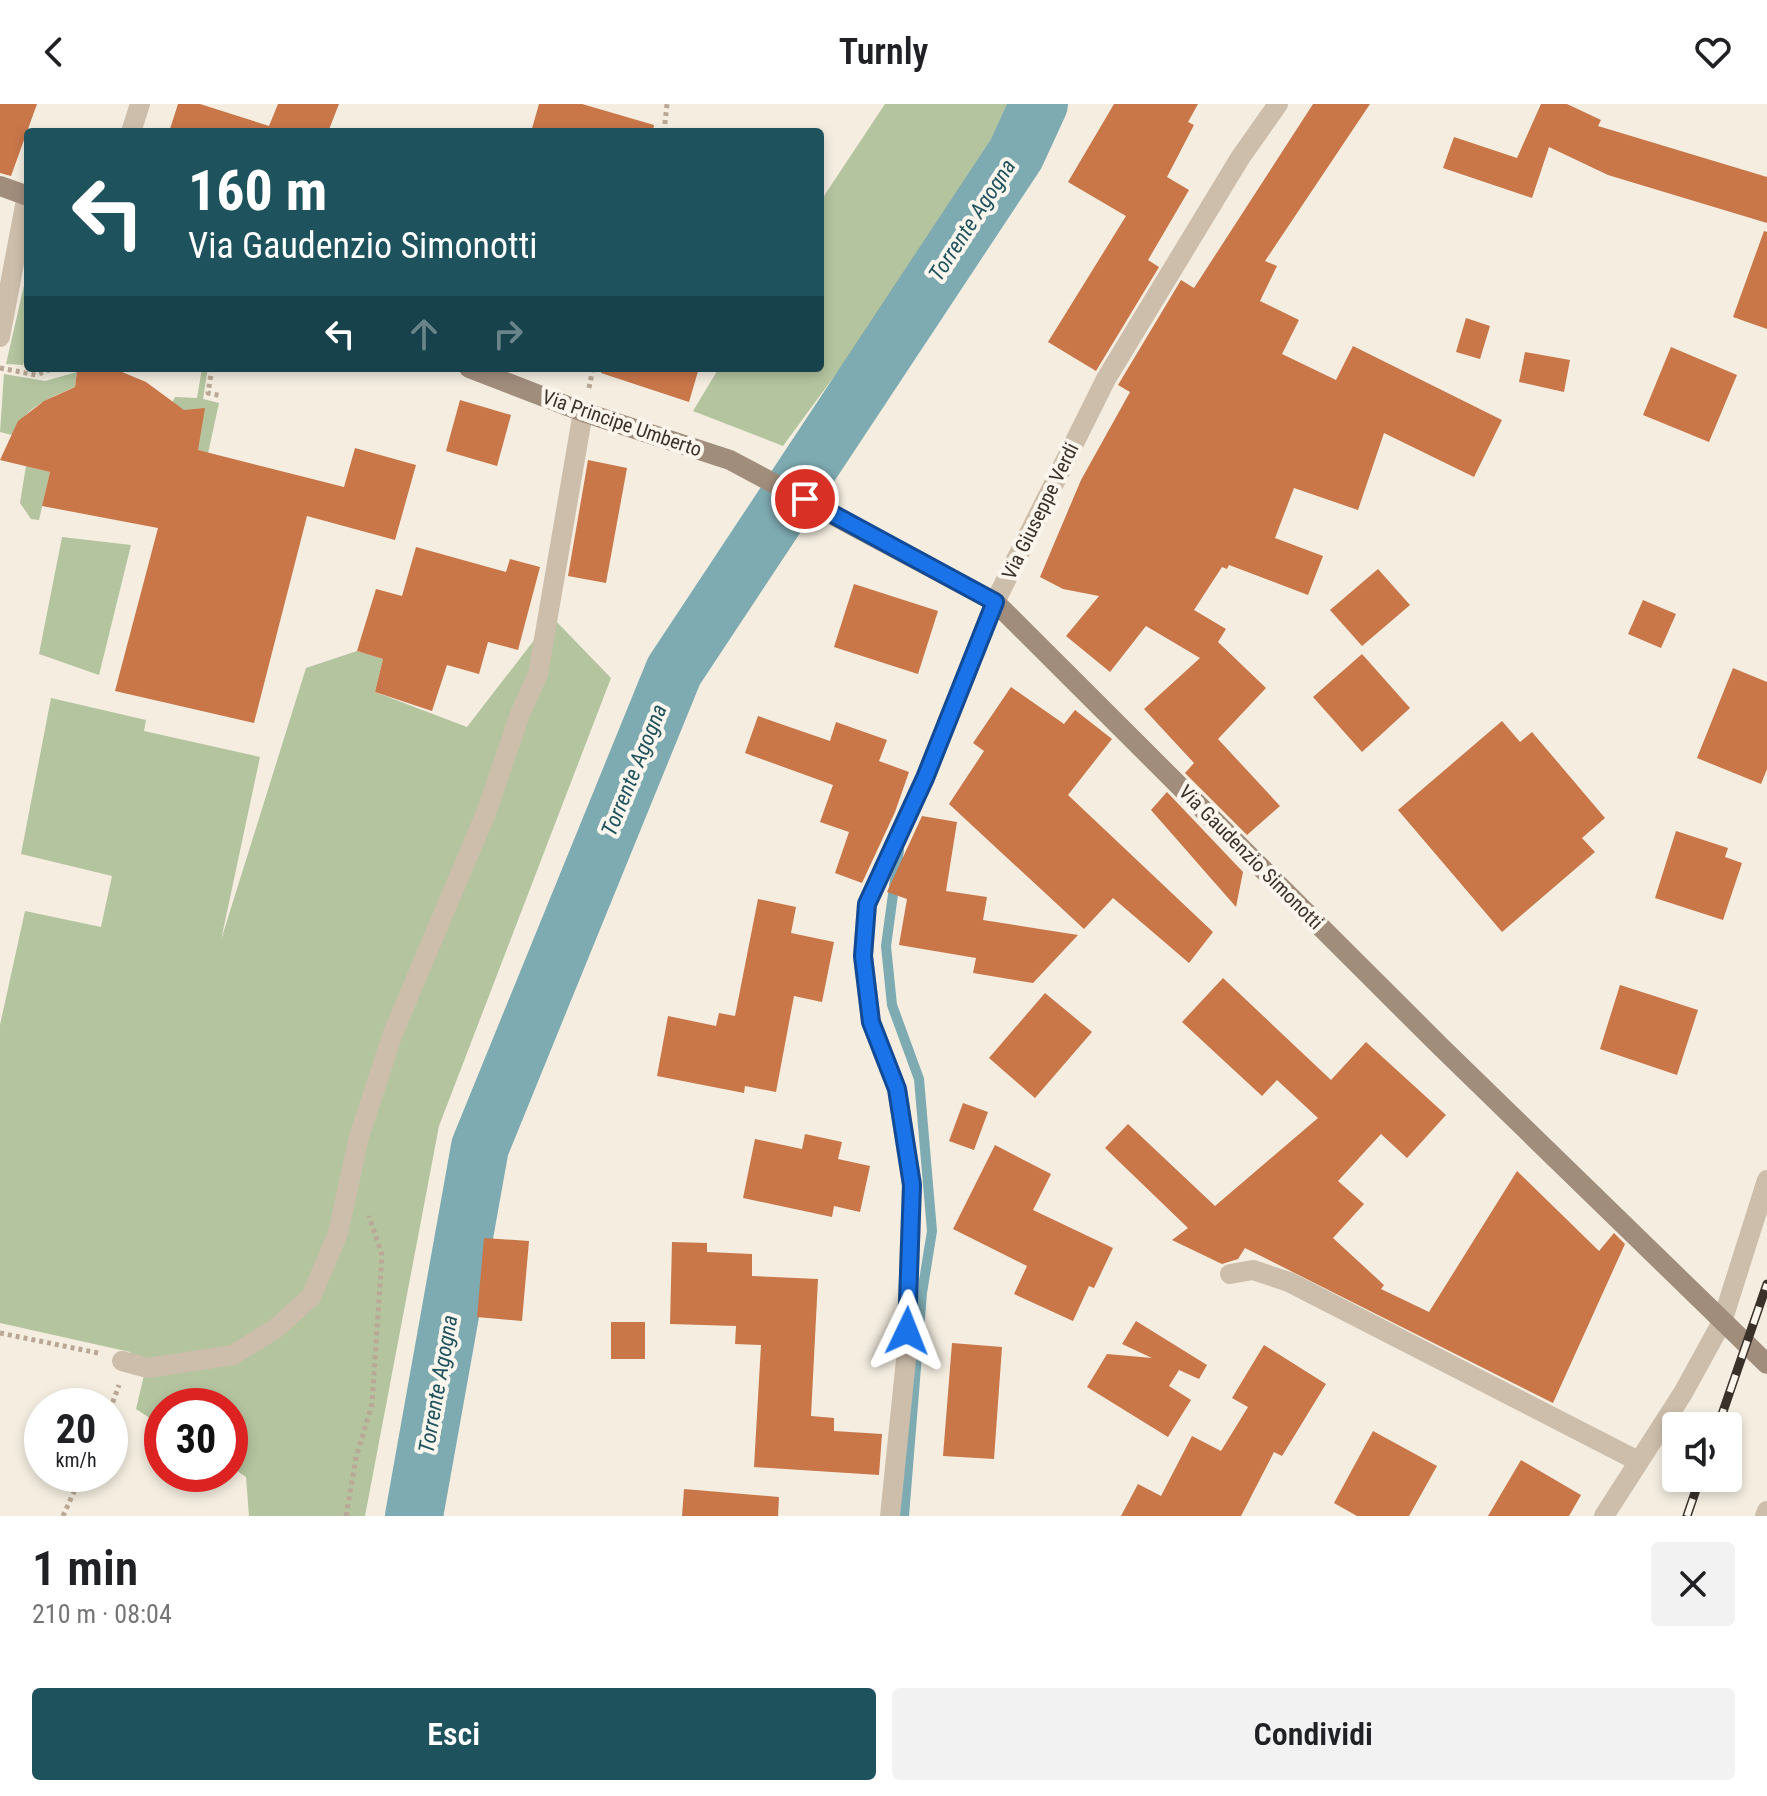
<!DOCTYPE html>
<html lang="it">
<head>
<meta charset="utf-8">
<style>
  :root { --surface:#fff; --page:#f2f2f2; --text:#202124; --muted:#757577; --accent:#1e535e }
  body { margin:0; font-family:"Roboto Condensed",sans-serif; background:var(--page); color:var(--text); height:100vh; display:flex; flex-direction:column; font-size:30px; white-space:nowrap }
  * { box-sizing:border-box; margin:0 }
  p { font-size:26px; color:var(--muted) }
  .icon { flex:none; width:44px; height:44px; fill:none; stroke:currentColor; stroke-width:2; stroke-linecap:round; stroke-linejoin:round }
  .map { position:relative; height:1412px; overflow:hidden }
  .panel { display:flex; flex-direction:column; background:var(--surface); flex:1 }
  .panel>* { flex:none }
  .banner { position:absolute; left:24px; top:24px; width:800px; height:244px; border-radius:8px; box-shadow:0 4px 12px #0003; background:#1e535e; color:#fff; overflow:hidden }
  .controls { position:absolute; left:1662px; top:1308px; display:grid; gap:16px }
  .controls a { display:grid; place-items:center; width:80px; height:80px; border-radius:8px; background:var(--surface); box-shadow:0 4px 12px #0003; font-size:40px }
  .speed { position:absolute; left:24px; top:1284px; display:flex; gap:16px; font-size:40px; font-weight:700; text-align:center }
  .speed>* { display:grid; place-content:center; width:104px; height:104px; border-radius:50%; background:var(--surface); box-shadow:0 4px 12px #0003; line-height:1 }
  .speed small { font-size:20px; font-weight:400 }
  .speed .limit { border:12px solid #d22; background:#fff; color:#111 }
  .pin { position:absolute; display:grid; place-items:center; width:68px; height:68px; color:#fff; margin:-34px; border:4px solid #fff; border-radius:50%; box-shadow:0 2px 8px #0007 }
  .me { position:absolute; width:88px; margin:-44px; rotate:2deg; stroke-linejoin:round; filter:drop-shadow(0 0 6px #0008) }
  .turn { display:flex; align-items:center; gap:28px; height:168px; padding:0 32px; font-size:36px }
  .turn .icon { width:104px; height:104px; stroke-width:2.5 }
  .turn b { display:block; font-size:56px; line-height:68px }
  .lanes { display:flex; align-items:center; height:76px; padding:0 32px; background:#0003; justify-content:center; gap:40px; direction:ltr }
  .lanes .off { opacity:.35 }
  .round { display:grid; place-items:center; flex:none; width:84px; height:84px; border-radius:8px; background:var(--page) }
  .head { display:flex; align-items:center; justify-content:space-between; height:136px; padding:0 32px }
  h1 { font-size:48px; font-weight:600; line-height:60px }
  .cta { display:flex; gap:16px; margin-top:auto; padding:16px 32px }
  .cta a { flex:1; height:92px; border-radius:8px; background:var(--accent); color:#fff; font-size:32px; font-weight:600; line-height:92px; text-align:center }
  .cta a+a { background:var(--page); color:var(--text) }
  header { display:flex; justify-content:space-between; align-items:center; height:104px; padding:0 32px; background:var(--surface); font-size:36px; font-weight:600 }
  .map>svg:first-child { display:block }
</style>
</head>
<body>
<header><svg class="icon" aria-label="back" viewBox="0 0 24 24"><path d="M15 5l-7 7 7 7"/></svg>Turnly<svg class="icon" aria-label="heart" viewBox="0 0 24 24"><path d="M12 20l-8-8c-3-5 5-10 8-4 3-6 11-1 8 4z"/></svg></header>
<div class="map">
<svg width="1767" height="1412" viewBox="0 0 1767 1412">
  <rect width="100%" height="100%" fill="#f4ede0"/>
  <g fill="#b4c49f">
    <path d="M 885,0 L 1012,0 L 973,83 L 783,342 L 693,307 L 719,264 L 820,264 L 820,98 Z"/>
    <path d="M 28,164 L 28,247 L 23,261 L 6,260 Z"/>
    <path d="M 202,264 L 208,264 L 203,295 L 219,299 L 207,354 L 181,348 L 171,301 L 175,293 L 197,294 Z"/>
    <path d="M 77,268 L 75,283 C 49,294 24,304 12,331 L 0,328 L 4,270 L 45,277 Z"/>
    <path d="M 26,362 L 50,368 L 39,416 L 31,415 L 20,399 Z"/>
    <path d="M 62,433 L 131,441 L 99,571 L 39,550 Z"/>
    <path d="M 552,513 L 611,574 L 439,1022 L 365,1412 L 249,1412 L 246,1373 L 230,1362 L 230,1302 L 162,1302 L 162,1322 L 136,1305 L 145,1267 L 130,1248 L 0,1219 L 0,921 L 25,807 L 101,823 L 112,772 L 21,750 L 51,594 L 146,616 L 144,627 L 260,653 L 221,836 L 306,564 L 357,547 L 383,555 L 375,588 L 467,623 Z"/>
  </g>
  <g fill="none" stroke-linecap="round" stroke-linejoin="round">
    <path stroke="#7eabb2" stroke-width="10" d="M 899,746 L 886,842 L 892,901 L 919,975 L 932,1127 L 922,1189 L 904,1412"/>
    <path stroke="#7eabb2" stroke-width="58" d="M 414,1412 L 480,1043 L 674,567 L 1016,50 L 1039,0"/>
  </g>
  <g fill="#c97649">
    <path d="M 0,0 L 37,0 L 11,72 L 0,69 Z"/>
    <path d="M 178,0 L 200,0 L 269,22 L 278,0 L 339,0 L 328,28 L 169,28 Z"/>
    <path d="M 539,0 L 582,0 L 654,21 L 653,28 L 531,28 Z"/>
    <path d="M 1114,0 L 1198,0 L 1188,18 L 1194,21 L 1167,73 L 1189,86 L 1148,156 L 1159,163 L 1096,267 L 1048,238 L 1126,112 L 1068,78 Z"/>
    <path d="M 1313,0 L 1370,0 L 1265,157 L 1277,162 L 1260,197 L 1299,216 L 1282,250 L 1336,276 L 1353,242 L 1502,316 L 1474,373 L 1384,329 L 1358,406 L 1294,384 L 1275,434 L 1323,452 L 1308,491 L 1229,461 L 1227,465 L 1222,463 L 1194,506 L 1226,525 L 1218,538 L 1266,584 L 1218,635 L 1280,702 L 1247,731 L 1185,669 L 1194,659 L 1144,605 L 1200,554 L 1146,522 L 1110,568 L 1066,532 L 1099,492 L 1063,485 L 1040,473 L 1081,376 L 1130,288 L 1118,281 L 1181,176 L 1194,184 Z"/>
    <path d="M 1541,0 L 1567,0 L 1601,16 L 1598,22 L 1767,73 L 1767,119 L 1608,71 L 1549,43 L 1532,94 L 1443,64 L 1454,33 L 1517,54 Z"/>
    <path d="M 1764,127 L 1767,128 L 1767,225 L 1733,213 Z"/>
    <path d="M 1466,214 L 1490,222 L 1480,255 L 1456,248 Z"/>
    <path d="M 1671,243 L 1737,271 L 1709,338 L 1643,311 Z"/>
    <path d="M 1525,248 L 1570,256 L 1564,288 L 1519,278 Z"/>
    <path d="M 602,264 L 699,264 L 689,298 L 601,269 Z"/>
    <path d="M 115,265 L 146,278 L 184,306 L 205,304 L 198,346 L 344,383 L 355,344 L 416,361 L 395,436 L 307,412 L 254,619 L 115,587 L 158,424 L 42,402 L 50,368 L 0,356 L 18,317 L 44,297 L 75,283 L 77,268 Z"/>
    <path d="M 460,296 L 511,311 L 497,362 L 446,347 Z"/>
    <path d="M 588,356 L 627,364 L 606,479 L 568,472 Z"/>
    <path d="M 416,443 L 506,468 L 510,455 L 540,463 L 518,546 L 488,538 L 479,570 L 447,561 L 432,607 L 375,588 L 383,555 L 357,547 L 376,485 L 402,492 Z"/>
    <path d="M 1378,465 L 1410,501 L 1362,542 L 1330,506 Z"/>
    <path d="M 854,480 L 938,507 L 918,570 L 834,543 Z"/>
    <path d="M 1643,496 L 1676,510 L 1661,544 L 1628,530 Z"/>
    <path d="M 1362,550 L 1410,604 L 1362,648 L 1313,593 Z"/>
    <path d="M 1733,564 L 1767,578 L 1767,665 L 1761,680 L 1697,654 Z"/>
    <path d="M 1011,583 L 1064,620 L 1075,606 L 1112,635 L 1068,691 L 1213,828 L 1189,859 L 1113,794 L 1084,825 L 949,700 L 984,647 L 973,639 Z"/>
    <path d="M 758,612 L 830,637 L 836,618 L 887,636 L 879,657 L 909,668 L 895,708 L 862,779 L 835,769 L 849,728 L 820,718 L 833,681 L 745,649 Z"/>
    <path d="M 1502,617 L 1520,638 L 1532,628 L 1605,714 L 1582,734 L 1595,748 L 1502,828 L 1398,706 Z"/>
    <path d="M 1167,688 L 1243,768 L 1236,803 L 1151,706 Z"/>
    <path d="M 922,712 L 957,718 L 946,787 L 987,793 L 983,816 L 1078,831 L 1033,879 L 973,869 L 976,854 L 899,841 L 907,795 L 887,788 Z"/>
    <path d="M 1676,727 L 1728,744 L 1725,753 L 1742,759 L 1723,816 L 1655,794 Z"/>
    <path d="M 758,795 L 796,803 L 791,829 L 834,838 L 822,898 L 794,892 L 776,988 L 745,982 L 744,989 L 657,972 L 668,912 L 716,922 L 719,909 L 735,912 Z"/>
    <path d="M 1223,874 L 1331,976 L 1366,938 L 1446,1011 L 1407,1054 L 1381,1030 L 1338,1077 L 1364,1100 L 1333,1134 L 1384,1181 L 1381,1185 L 1429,1208 L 1517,1067 L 1599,1147 L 1614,1129 L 1625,1140 L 1553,1299 L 1245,1144 L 1238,1155 L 1222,1160 L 1172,1136 L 1188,1124 L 1105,1044 L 1128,1020 L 1215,1102 L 1318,1014 L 1277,976 L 1262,992 L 1182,918 Z"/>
    <path d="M 1620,881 L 1698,906 L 1677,971 L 1600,945 Z"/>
    <path d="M 1045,889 L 1092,928 L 1035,994 L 989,954 Z"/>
    <path d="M 963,999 L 988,1008 L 974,1046 L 949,1037 Z"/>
    <path d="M 805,1030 L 842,1038 L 838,1055 L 870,1062 L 860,1108 L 834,1102 L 832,1113 L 743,1094 L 755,1035 L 802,1045 Z"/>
    <path d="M 995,1041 L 1051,1070 L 1033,1106 L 1113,1144 L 1094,1184 L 1089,1182 L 1073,1217 L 1014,1190 L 1027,1162 L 953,1125 Z"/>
    <path d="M 484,1134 L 529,1137 L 522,1217 L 477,1213 Z"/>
    <path d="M 672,1138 L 707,1139 L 707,1148 L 752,1150 L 752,1172 L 818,1175 L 811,1312 L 834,1314 L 834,1327 L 882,1330 L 879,1371 L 754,1363 L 761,1241 L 735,1240 L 736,1222 L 670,1220 Z"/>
    <path d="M 1136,1217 L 1207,1261 L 1199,1275 L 1179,1266 L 1169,1282 L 1191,1296 L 1168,1333 L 1087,1283 L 1107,1250 L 1152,1254 L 1122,1240 Z"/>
    <rect x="611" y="1218" width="34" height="37"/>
    <path d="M 952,1239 L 1002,1243 L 994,1355 L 943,1352 Z"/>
    <path d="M 1264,1241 L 1326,1280 L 1282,1352 L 1274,1348 L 1241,1412 L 1121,1412 L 1138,1380 L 1161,1392 L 1192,1332 L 1221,1347 L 1248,1303 L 1232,1294 Z"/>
    <path d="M 1373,1327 L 1437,1362 L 1409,1412 L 1357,1412 L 1334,1399 Z"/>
    <path d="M 1521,1356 L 1581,1391 L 1569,1412 L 1488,1412 Z"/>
    <path d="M 684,1385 L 779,1393 L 778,1412 L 682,1412 Z"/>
  </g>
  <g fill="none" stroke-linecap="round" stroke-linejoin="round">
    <g stroke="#b9a895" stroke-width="5" stroke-dasharray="4 4" stroke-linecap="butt">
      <path d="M 664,28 L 667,0"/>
      <path d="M 0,264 L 36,271 L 54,264"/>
      <path d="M 212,264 L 208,289 L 222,292"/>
      <path d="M 589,284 L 593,264"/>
      <path d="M 0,1229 L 98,1249"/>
      <path d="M 110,1306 L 119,1281"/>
      <path d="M 63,1412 L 82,1370"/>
      <path d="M 346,1412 L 356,1354 L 372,1300 L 382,1151 L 369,1112"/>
    </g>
    <g stroke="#cdbeab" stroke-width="20">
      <path d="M 131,28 L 140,0"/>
      <path d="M 0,233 L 27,91"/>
      <path d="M 1230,1170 L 1253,1166 L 1289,1178 L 1636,1356"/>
      <path d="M 122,1257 L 148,1264 L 233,1251 L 275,1225 L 311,1193 L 338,1129 L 359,1033 L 393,929 L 486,709 L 520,610 L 538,570 L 583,308"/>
      <path d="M 890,1412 L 906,1256 L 912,1081 L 897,985 L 871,918 L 863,852 L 867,800 L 925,674 L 995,498 L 1106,275 L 1240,54 L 1278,0"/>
      <path d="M 1604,1412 L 1683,1289 L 1722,1218 L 1767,1076"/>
      <path d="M 1765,1412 L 1767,1407"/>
    </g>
    <g stroke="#a18d7c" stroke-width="20">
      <path d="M 0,82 L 28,92"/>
      <path d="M 469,264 L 583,308 L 730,356 L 995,498 L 1440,942 L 1767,1260"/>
    </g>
    <defs>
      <g id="rail">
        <path d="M 1718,1322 L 1767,1180"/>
        <path d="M 1687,1412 L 1700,1374"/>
      </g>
    </defs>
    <use href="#rail" stroke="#3b312b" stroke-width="9"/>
    <use href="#rail" stroke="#fbf6ed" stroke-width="6" stroke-dasharray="18" stroke-linecap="butt"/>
  </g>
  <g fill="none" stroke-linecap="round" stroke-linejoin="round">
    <defs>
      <path id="route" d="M 805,395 L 995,498 L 925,674 L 867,800 L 863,852 L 871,918 L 897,985 L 912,1081 L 907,1227"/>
    </defs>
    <use href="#route" stroke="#114b97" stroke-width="20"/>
    <use href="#route" stroke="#1a73e8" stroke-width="14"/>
  </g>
  <g text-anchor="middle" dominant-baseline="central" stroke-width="8" stroke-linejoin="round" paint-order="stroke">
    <g font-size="20" fill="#3b312b" stroke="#fbf6ed">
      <text transform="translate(622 319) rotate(19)">Via Principe Umberto</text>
      <text transform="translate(1040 407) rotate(-64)">Via Giuseppe Verdi</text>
      <text transform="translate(1251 753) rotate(45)">Via Gaudenzio Simonotti</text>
    </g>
    <g font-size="22" font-style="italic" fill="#1e535e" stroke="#fbf6ed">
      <text transform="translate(972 116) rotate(-57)">Torrente Agogna</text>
      <text transform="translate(634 666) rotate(-68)">Torrente Agogna</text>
      <text transform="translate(438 1280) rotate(-80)">Torrente Agogna</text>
    </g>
  </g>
</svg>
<div class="controls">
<a><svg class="icon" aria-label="sound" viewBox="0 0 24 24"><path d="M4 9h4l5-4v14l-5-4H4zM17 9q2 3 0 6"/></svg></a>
</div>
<div class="speed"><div>20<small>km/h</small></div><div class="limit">30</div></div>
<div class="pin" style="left:805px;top:395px;background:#d93025"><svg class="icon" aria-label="arrive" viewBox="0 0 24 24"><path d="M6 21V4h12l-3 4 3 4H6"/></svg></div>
<svg class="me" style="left:907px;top:1227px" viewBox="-20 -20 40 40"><path d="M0-17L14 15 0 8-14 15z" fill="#1a73e8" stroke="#fff" stroke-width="4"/></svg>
<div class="banner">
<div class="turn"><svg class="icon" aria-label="left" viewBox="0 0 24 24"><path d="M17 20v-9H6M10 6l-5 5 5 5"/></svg><div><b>160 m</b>Via Gaudenzio Simonotti</div></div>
<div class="lanes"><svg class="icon" aria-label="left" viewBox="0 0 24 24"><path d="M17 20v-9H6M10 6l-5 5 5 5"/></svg><svg class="icon off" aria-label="ahead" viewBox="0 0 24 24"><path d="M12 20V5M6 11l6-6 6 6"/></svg><svg class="icon off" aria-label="right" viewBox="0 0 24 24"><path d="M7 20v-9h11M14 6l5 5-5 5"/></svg></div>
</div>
</div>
<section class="panel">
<div class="head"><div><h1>1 min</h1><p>210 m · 08:04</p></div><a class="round"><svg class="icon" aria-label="close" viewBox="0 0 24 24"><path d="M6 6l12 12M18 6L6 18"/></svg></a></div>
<div class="cta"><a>Esci</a><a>Condividi</a></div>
</section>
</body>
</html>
